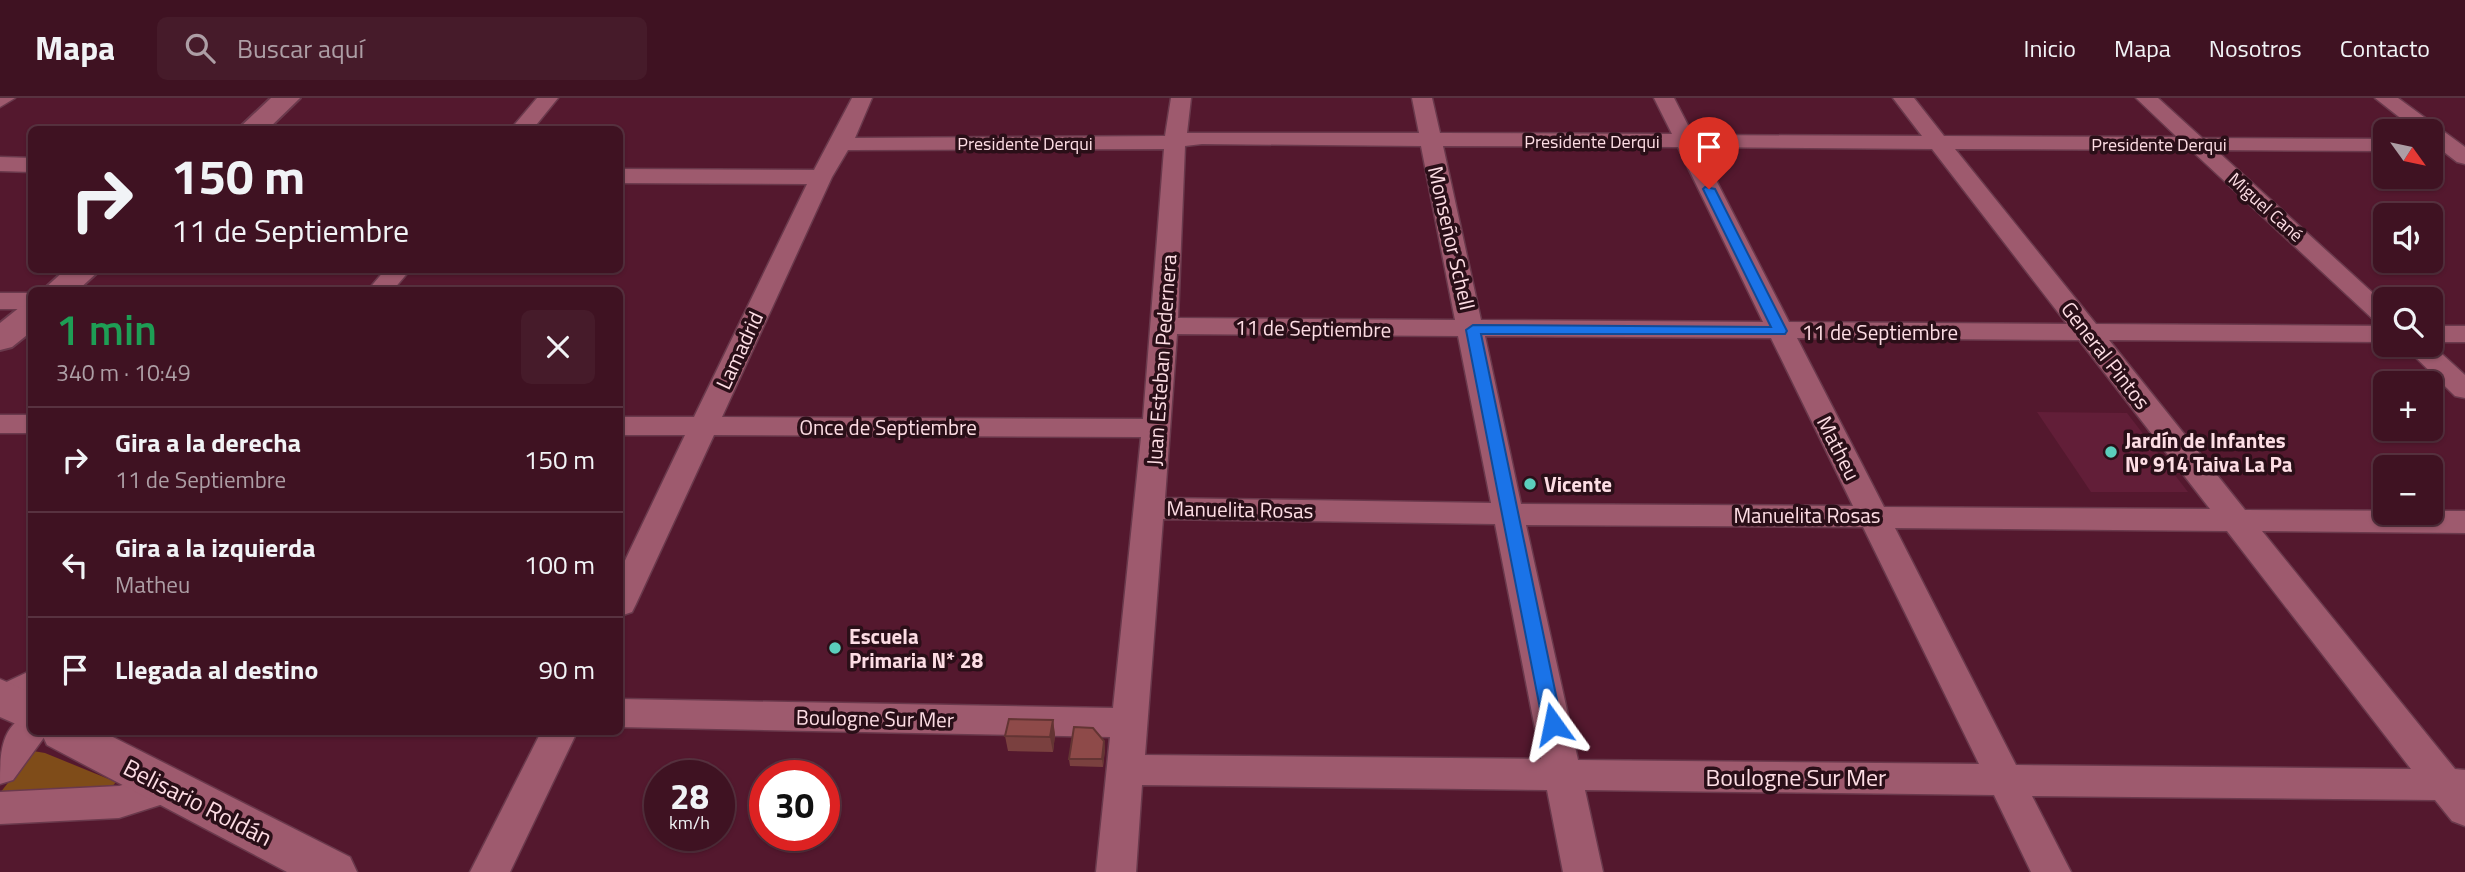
<!DOCTYPE html>
<html lang="es">
<head>
<meta charset="utf-8">
<style>
  :root { --surface:#3f1222; --page:#461b2a; --text:#f1f3f6; --muted:#ad9ea5; --line:#583240 }
  body { margin:0; font-family:"Titillium Web",sans-serif; background:var(--page); color:var(--text); height:100vh; display:flex; flex-direction:column; font-size:26px; white-space:nowrap }
  * { box-sizing:border-box; margin:0 }
  p { font-size:23px; color:var(--muted) }
  .icon { flex:none; width:38px; height:38px; fill:none; stroke:currentColor; stroke-width:2; stroke-linecap:round; stroke-linejoin:round }
  .map { position:relative; flex:1; overflow:hidden }
  .details { position:absolute; left:28px; top:189px; width:595px; height:448px; display:flex; flex-direction:column; background:var(--surface); border-radius:10px; box-shadow:0 2px 5px #0004,0 0 0 2px var(--line) }
  .details>* { flex:none }
  .hud { position:absolute; left:28px; top:28px; width:595px; height:147px; border-radius:10px; box-shadow:0 2px 5px #0004,0 0 0 2px var(--line); background:#3f1222; color:var(--text); overflow:hidden }
  .needle { width:46px; rotate:123deg }
  .buttons { position:absolute; left:2373px; top:21px; display:grid; gap:14px }
  .buttons a { display:grid; place-items:center; width:70px; height:70px; border-radius:10px; background:var(--surface); box-shadow:0 2px 5px #0004,0 0 0 2px var(--line); font-size:35px }
  .speed { position:absolute; left:644px; top:662px; display:flex; gap:14px; font-size:35px; font-weight:700; text-align:center }
  .speed>* { display:grid; place-content:center; width:91px; height:91px; border-radius:50%; background:var(--surface); box-shadow:0 2px 5px #0004,0 0 0 2px var(--line); line-height:1 }
  .speed small { font-size:18px; font-weight:400 }
  .speed .limit { border:10px solid #d22; background:#fff; color:#111 }
  .pin { position:absolute; display:grid; place-items:center; width:60px; height:60px; color:#fff; margin:-72px -30px; border-radius:50% 50% 50% 0; rotate:-45deg; box-shadow:0 0 7px #0007 }
  .pin .icon { rotate:45deg }
  .me { position:absolute; width:77px; margin:-38px; rotate:348deg; stroke-linejoin:round; filter:drop-shadow(0 0 5px #0008) }
  .turn { display:flex; align-items:center; gap:24px; height:147px; padding:0 28px; font-size:32px }
  .turn .icon { width:91px; height:91px; stroke-width:2.5 }
  .turn b { display:block; font-size:49px; line-height:60px }
  .round { display:grid; place-items:center; flex:none; width:74px; height:74px; border-radius:10px; background:var(--page) }
  .head { display:flex; align-items:center; justify-content:space-between; height:119px; padding:0 28px }
  h1 { font-size:42px; font-weight:600; line-height:52px; color:#1e9e55 }
  ul { padding:0; list-style:none }
  li { display:flex; align-items:center; gap:21px; height:105px; padding:0 28px; border-top:2px solid var(--line) }
  li div { flex:1 }
  li b { display:block; font-size:26px }
  li em { font-style:normal }
  header { display:flex; align-items:center; gap:42px; box-sizing:border-box; height:98px; padding:0 35px; background:var(--surface); border-bottom:2px solid var(--line) }
  header strong { font-size:33px }
  nav { display:flex; gap:38px; margin-inline-start:auto; font-size:24px }
  .search { width:490px; height:63px; background:var(--page); display:flex; align-items:center; gap:18px; box-sizing:border-box; padding:0 24px; border-radius:10px; color:var(--muted); font-size:26px }
  .map>svg:first-child { display:block }
</style>
</head>
<body>
<header>
<strong>Mapa</strong>
<div class="search"><svg class="icon" aria-label="search" viewBox="0 0 24 24"><circle cx="10" cy="10" r="6"/><path d="M15 15l6 6"/></svg>Buscar aquí</div>
<nav><a>Inicio</a><a>Mapa</a><a>Nosotros</a><a>Contacto</a></nav>
</header>
<div class="map">
<svg width="2465" height="774" viewBox="0 0 2465 774">
  <rect width="100%" height="100%" fill="#54182e"/>
  <path fill="#621e38" d="M 2037,314 L 2127,315 L 2188,394 L 2091,394 Z"/>
  <path fill="#7f4c19" d="M 33,653 L 45,655 L 116,684 L 111,690 L 0,695 Z"/>
  <g fill="none" stroke-linecap="round" stroke-linejoin="round">
    <defs>
      <g id="minor">
        <path d="M 0,0 L 15,0 L 0,9 Z"/>
        <path d="M 537,0 L 558,0 L 532,32 L 510,32 Z"/>
        <path d="M 852,0 L 872,0 L 855,40 L 1165,38 L 1171,0 L 1191,0 L 1187,35 L 1419,35 L 1412,0 L 1432,0 L 1440,35 L 1672,36 L 1654,0 L 1674,0 L 1693,37 L 1922,38 L 1893,0 L 1914,0 L 1944,38 L 2177,39 L 2136,0 L 2158,0 L 2202,40 L 2385,41 L 2385,53 L 2216,52 L 2385,206 L 2385,227 L 2376,224 L 2191,52 L 1955,51 L 2096,226 L 2385,228 L 2385,244 L 2109,242 L 2245,412 L 2465,413 L 2465,435 L 2262,433 L 2455,671 L 2465,672 L 2465,728 L 2452,723 L 2435,702 L 2032,698 L 2071,774 L 2031,774 L 1994,697 L 1585,692 L 1603,774 L 1563,774 L 1547,692 L 1142,687 L 1136,774 L 1096,774 L 1110,639 L 620,629 L 620,601 L 1113,610 L 1141,339 L 714,337 L 636,506 L 632,514 L 620,518 L 620,473 L 685,337 L 620,337 L 620,319 L 694,319 L 807,86 L 620,85 L 620,71 L 814,72 ZM 1202,46 L 1421,48 L 1455,222 L 1178,220 L 1185,48 ZM 1443,48 L 1678,49 L 1763,224 L 1481,222 ZM 1699,49 L 1932,51 L 2067,226 L 1789,224 ZM 1164,51 L 1143,321 L 722,319 L 832,79 L 848,52 ZM 1177,236 L 1458,238 L 1491,405 L 1165,400 ZM 1485,238 L 1771,240 L 1853,408 L 1521,406 ZM 1797,240 L 2079,242 L 2210,411 L 1884,409 ZM 1163,421 L 1495,426 L 1541,661 L 1145,657 ZM 1526,427 L 1863,429 L 1979,666 L 1578,662 ZM 1895,430 L 2227,433 L 2411,671 L 2016,667 Z"/>
        <path d="M 2375,0 L 2398,0 L 2465,49 L 2465,66 L 2457,64 L 2431,44 L 2431,33 L 2417,33 Z"/>
        <path d="M 0,59 L 32,60 L 32,74 L 0,73 Z"/>
        <path d="M 385,172 L 410,172 L 393,192 L 368,192 Z"/>
        <rect x="0" y="195" width="32" height="16"/>
        <rect x="2431" y="228" width="34" height="16"/>
        <path d="M 2431,246 L 2465,277 L 2465,300 L 2455,298 L 2403,247 Z"/>
        <rect x="0" y="317" width="32" height="18"/>
        <path d="M 32,572 L 32,602 L 17,611 L 0,613 L 0,587 Z"/>
        <path d="M 32,615 L 32,634 L 48,634 L 13,682 L 0,686 C 0,656 0,626 32,615 Z"/>
        <path d="M 541,634 L 577,634 L 510,774 L 470,774 Z"/>
        <path d="M 169,673 L 182,678 L 188,689 L 182,700 L 119,720 L 0,726 L 0,694 L 119,688 Z"/>
      </g>
      <g id="tertiary">
        <path d="M 0,581 L 32,595 L 32,633 L 0,619 Z"/>
        <path d="M 41,634 L 103,634 L 350,759 L 357,774 L 287,774 L 47,647 Z"/>
      </g>
      <g id="secondary">
        <path d="M 271,0 L 300,0 L 267,32 L 237,32 Z"/>
        <path d="M 65,172 L 100,172 L 78,192 L 43,192 Z"/>
        <path d="M 32,206 L 32,233 L 12,249 L 0,252 L 0,225 L 20,209 Z"/>
      </g>
    </defs>
    <use href="#minor" stroke="#6a394c" stroke-width="3"/>
    <use href="#tertiary" stroke="#6a394c" stroke-width="3"/>
    <use href="#secondary" stroke="#6a394c" stroke-width="4"/>
    <use href="#minor" fill="#9e5a6e" fill-rule="evenodd"/>
    <use href="#tertiary" fill="#9e5a6e" fill-rule="evenodd"/>
    <use href="#secondary" fill="#9e5a6e" fill-rule="evenodd"/>
  </g>
  <g fill="#7a403f">
    <path d="M 1053,622 L 1055,637 L 1053,654 L 1008,653 L 1005,638 Z"/>
    <path d="M 1104,643 L 1105,651 L 1103,669 L 1070,668 L 1069,661 Z"/>
  </g>
  <g fill="#633433">
    <path d="M 1053,622 L 1055,637 L 1053,654 L 1050,639 Z"/>
    <path d="M 1104,643 L 1105,651 L 1103,669 L 1102,661 Z"/>
  </g>
  <g fill="#8e4a49" stroke="#633433" stroke-width="2">
    <path d="M 1009,621 L 1053,622 L 1050,639 L 1005,638 Z"/>
    <path d="M 1074,629 L 1093,630 L 1104,643 L 1102,661 L 1069,661 Z"/>
  </g>
  <path fill="#1a73e8" stroke="#114b97" stroke-width="2" d="M 1705,89 L 1715,91 L 1787,233 L 1785,236 L 1481,236 L 1562,626 L 1560,631 L 1546,631 L 1543,626 L 1466,232 L 1473,227 L 1771,229 L 1703,91 Z"/>
  <g fill="#5bcebc" stroke="#2a0f18" stroke-width="2.5">
    <circle cx="2111" cy="354" r="7"/>
    <circle cx="1530" cy="386" r="7"/>
    <circle cx="835" cy="550" r="7"/>
  </g>
  <g text-anchor="middle" dominant-baseline="central" stroke-width="7" stroke-linejoin="round" paint-order="stroke">
    <g font-size="18" fill="#fddde4" stroke="#2a0f18">
      <text x="1592" y="43">Presidente Derqui</text>
      <text x="1025" y="45">Presidente Derqui</text>
      <text x="2159" y="46">Presidente Derqui</text>
      <text transform="translate(2266 109) rotate(42)">Miguel Cané</text>
    </g>
    <g font-size="21" fill="#fddde4" stroke="#2a0f18">
      <text transform="translate(1452 140) rotate(77)">Monseñor Schell</text>
      <text transform="translate(1313 230) rotate(1)">11 de Septiembre</text>
      <text x="1880" y="234">11 de Septiembre</text>
      <text transform="translate(739 252) rotate(-65)">Lamadrid</text>
      <text transform="translate(2106 257) rotate(52)">General Pintos</text>
      <text transform="translate(1161 262) rotate(-86)">Juan Esteban Pedernera</text>
      <text x="888" y="329">Once de Septiembre</text>
      <text transform="translate(1839 350) rotate(63)">Matheu</text>
      <text transform="translate(1240 411) rotate(1)">Manuelita Rosas</text>
      <text x="1807" y="417">Manuelita Rosas</text>
      <text transform="translate(875 620) rotate(1)">Boulogne Sur Mer</text>
    </g>
    <g font-size="21" font-weight="bold" fill="#fddde4" stroke="#2a0f18" text-anchor="start">
      <text x="2125" y="342">Jardín de Infantes<tspan x="2125" dy="24">Nº 914 Taiva La Pa</tspan></text>
      <text x="1544" y="386">Vicente</text>
      <text x="849" y="538">Escuela<tspan x="849" dy="24">Primaria N* 28</tspan></text>
    </g>
    <g font-size="24" fill="#fddde4" stroke="#2a0f18">
      <text x="1796" y="679">Boulogne Sur Mer</text>
      <text transform="translate(198 704) rotate(27)">Belisario Roldán</text>
    </g>
  </g>
</svg>
<div class="buttons">
<a><svg class="needle" viewBox="-14 -14 28 28"><path d="M0-13l5 13h-10z" fill="#e53935"/><path d="M0 13l5-13h-10z" fill="#ad9ea5"/></svg></a>
<a><svg class="icon" aria-label="sound" viewBox="0 0 24 24"><path d="M4 9h4l5-4v14l-5-4H4zM17 9q2 3 0 6"/></svg></a>
<a><svg class="icon" aria-label="search" viewBox="0 0 24 24"><circle cx="10" cy="10" r="6"/><path d="M15 15l6 6"/></svg></a>
<a>+</a>
<a>−</a>
</div>
<div class="speed"><div>28<small>km/h</small></div><div class="limit">30</div></div>
<div class="pin" style="left:1709px;top:91px;background:#d93025"><svg class="icon" aria-label="arrive" viewBox="0 0 24 24"><path d="M6 21V4h12l-3 4 3 4H6"/></svg></div>
<svg class="me" style="left:1553px;top:626px" viewBox="-20 -20 40 40"><path d="M0-17L14 15 0 8-14 15z" fill="#1a73e8" stroke="#fff" stroke-width="4"/></svg>
<div class="hud">
<div class="turn"><svg class="icon" aria-label="right" viewBox="0 0 24 24"><path d="M7 20v-9h11M14 6l5 5-5 5"/></svg><div><b>150 m</b>11 de Septiembre</div></div>
</div>
<section class="details">
<div class="head"><div><h1>1 min</h1><p>340 m · 10:49</p></div><a class="round"><svg class="icon" aria-label="close" viewBox="0 0 24 24"><path d="M6 6l12 12M18 6L6 18"/></svg></a></div>
<ul>
<li><svg class="icon" aria-label="right" viewBox="0 0 24 24"><path d="M7 20v-9h11M14 6l5 5-5 5"/></svg><div><b>Gira a la derecha</b><p>11 de Septiembre</p></div><em>150 m</em></li>
<li><svg class="icon" aria-label="left" viewBox="0 0 24 24"><path d="M17 20v-9H6M10 6l-5 5 5 5"/></svg><div><b>Gira a la izquierda</b><p>Matheu</p></div><em>100 m</em></li>
<li><svg class="icon" aria-label="arrive" viewBox="0 0 24 24"><path d="M6 21V4h12l-3 4 3 4H6"/></svg><div><b>Llegada al destino</b></div><em>90 m</em></li>
</ul>
</section>
</div>
</body>
</html>
